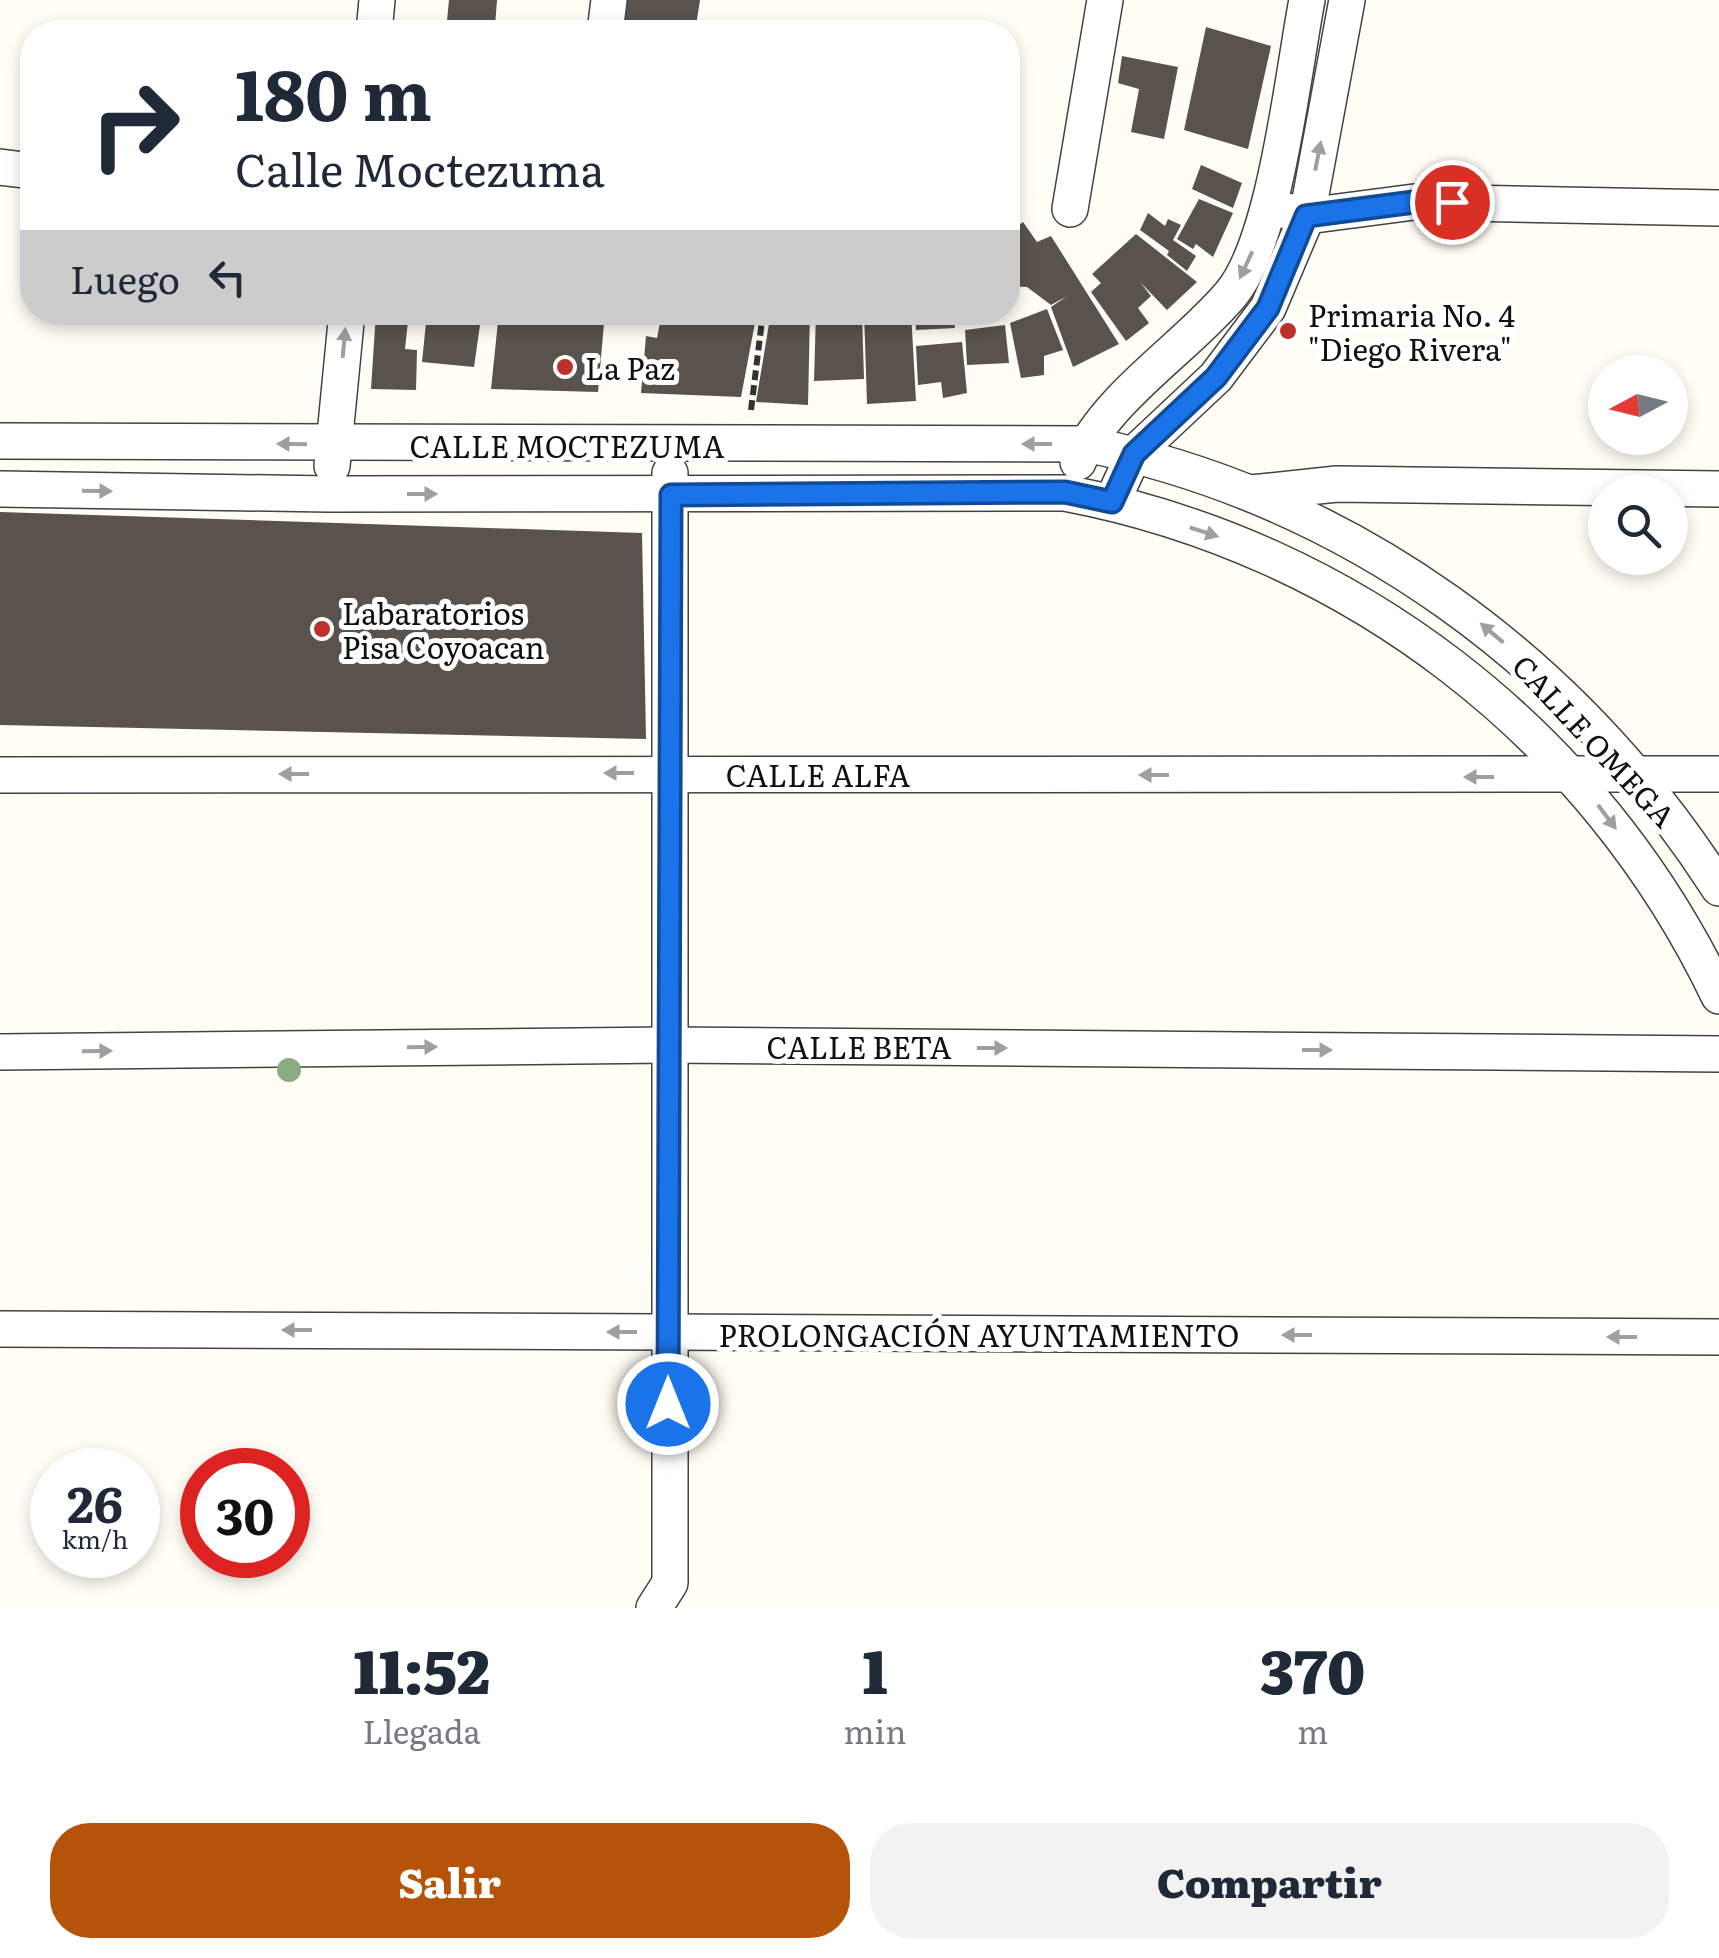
<!DOCTYPE html>
<html lang="es">
<head>
<meta charset="utf-8">
<style>
  :root { --surface:#fff; --page:#f2f2f3; --text:#1f2937; --muted:#747a83; --accent:#b45309 }
  body { margin:0; font-family:Literata,serif; background:var(--page); color:var(--text); height:100vh; display:flex; flex-direction:column; font-size:38px; white-space:nowrap }
  * { box-sizing:border-box; margin:0 }
  p { font-size:32px; color:var(--muted) }
  .icon { flex:none; width:55px; height:55px; fill:none; stroke:currentColor; stroke-width:2; stroke-linecap:round; stroke-linejoin:round }
  .map { position:relative; height:1608px; overflow:hidden }
  .details { display:flex; flex-direction:column; background:var(--surface); flex:1 }
  .details>* { flex:none }
  .guide { position:absolute; left:20px; top:20px; width:1000px; height:305px; border-radius:40px; box-shadow:0 5px 15px #0003; background:#fff; color:var(--text); overflow:hidden }
  .needle { width:65px; rotate:263deg }
  .fabs { position:absolute; left:1588px; top:355px; display:grid; gap:20px }
  .fabs a { display:grid; place-items:center; width:100px; height:100px; border-radius:50%; background:var(--surface); box-shadow:0 5px 15px #0003; font-size:50px }
  .speed { position:absolute; left:30px; top:1448px; display:flex; gap:20px; font-size:50px; font-weight:700; text-align:center }
  .speed>* { display:grid; place-content:center; width:130px; height:130px; border-radius:50%; background:var(--surface); box-shadow:0 5px 15px #0003; line-height:1 }
  .speed small { font-size:25px; font-weight:400 }
  .speed .limit { border:15px solid #d22; background:#fff; color:#111 }
  .pin { position:absolute; display:grid; place-items:center; width:85px; height:85px; color:#fff; margin:-42px; border:5px solid #fff; border-radius:50%; box-shadow:0 2px 10px #0007 }
  .me { position:absolute; width:110px; margin:-55px; rotate:0deg; stroke-linejoin:round; filter:drop-shadow(0 0 8px #0008) }
  .turn { display:flex; align-items:center; gap:35px; height:210px; padding:0 50px; font-size:45px }
  .turn .icon { width:130px; height:130px; stroke-width:2.5 }
  .turn b { display:block; font-size:70px; line-height:85px }
  .then { display:flex; align-items:center; height:95px; padding:0 50px; background:#0003; gap:20px; font-size:38px }
  .eta { display:flex; justify-content:space-evenly; align-items:center; height:170px; text-align:center }
  .eta b { font-size:60px; font-weight:800; line-height:70px }
  .cta { display:flex; gap:20px; margin-top:auto; padding:20px 50px }
  .cta a { flex:1; height:115px; border-radius:40px; background:var(--accent); color:#fff; font-size:40px; font-weight:800; line-height:115px; text-align:center }
  .cta a+a { background:var(--page); color:var(--text) }
  .map>svg:first-child { display:block }
</style>
</head>
<body>
<div class="map">
<svg width="1719" height="1608" viewBox="0 0 1719 1608">
  <rect width="100%" height="100%" fill="#fffdf4"/>
  <g fill="#59524d">
    <path d="M 449,0 L 497,0 L 495,26 L 447,21 Z"/>
    <path d="M 623,0 L 700,0 L 695,32 L 620,32 Z"/>
    <path d="M 1206,27 L 1271,46 L 1248,149 L 1184,130 Z"/>
    <path d="M 1122,56 L 1178,67 L 1164,139 L 1131,132 L 1139,89 L 1118,83 Z"/>
    <path d="M 1201,165 L 1242,183 L 1233,208 L 1192,189 Z"/>
    <path d="M 1199,199 L 1233,213 L 1213,257 L 1196,244 L 1193,249 L 1177,239 Z"/>
    <path d="M 1148,213 L 1165,226 L 1168,219 L 1181,225 L 1173,240 L 1196,256 L 1187,271 L 1167,255 L 1169,251 L 1140,230 Z"/>
    <path d="M 1023,222 L 1037,242 L 1051,236 L 1119,344 L 1073,367 L 1051,307 L 1067,296 L 1051,305 L 1027,287 L 1008,286 L 1008,233 Z"/>
    <path d="M 1136,234 L 1197,282 L 1167,310 L 1140,282 L 1151,296 L 1138,308 L 1149,323 L 1126,341 L 1091,292 L 1101,283 L 1092,274 Z"/>
    <path d="M 1047,309 L 1063,350 L 1044,356 L 1044,375 L 1021,378 L 1010,323 Z"/>
    <path d="M 376,312 L 409,312 L 405,349 L 417,350 L 416,390 L 371,389 Z"/>
    <path d="M 499,312 L 605,312 L 598,392 L 491,389 Z"/>
    <path d="M 662,312 L 757,312 L 741,397 L 641,393 L 646,336 L 657,338 Z"/>
    <path d="M 771,312 L 810,312 L 808,405 L 756,402 Z"/>
    <path d="M 816,312 L 862,312 L 864,379 L 814,381 Z"/>
    <path d="M 864,312 L 911,312 L 916,401 L 867,404 Z"/>
    <path d="M 915,312 L 953,312 L 955,328 L 916,330 Z"/>
    <path d="M 427,313 L 481,318 L 474,367 L 422,362 Z"/>
    <path d="M 1005,325 L 1009,363 L 967,365 L 965,330 Z"/>
    <path d="M 962,342 L 967,393 L 943,398 L 941,382 L 918,385 L 916,346 Z"/>
    <path d="M 0,512 L 642,533 L 646,739 L 0,725 Z"/>
  </g>
  <g fill="none" stroke-linecap="round" stroke-linejoin="round">
    <defs>
      <g id="minor">
        <path d="M 374,32 L 377,0"/>
        <path d="M 605,32 L 609,0"/>
        <path d="M 0,167 L 32,171"/>
        <path d="M 1070,209 L 1105,0"/>
        <path d="M 1287,211 L 1307,216 L 1414,202 L 1719,208"/>
        <path d="M 0,441 L 1086,444 C 1351,499 1573,661 1719,888"/>
        <path d="M 1078,462 C 1106,397 1186,348 1231,294 C 1276,240 1293,72 1307,0"/>
        <path d="M 332,466 L 347,312"/>
        <path d="M 0,489 L 329,494 L 1065,493 C 1350,547 1594,734 1719,996"/>
        <path d="M 1251,493 L 1337,484 L 1719,489"/>
        <path d="M 1112,502 L 1134,454 L 1216,377 L 1268,308 L 1307,216 L 1347,0"/>
        <path d="M 0,775 L 1719,774"/>
        <path d="M 0,1052 L 668,1045 L 1719,1054"/>
        <path d="M 0,1329 L 1719,1337"/>
        <path d="M 654,1608 L 670,1583 L 670,473"/>
      </g>
    </defs>
    <use href="#minor" stroke="#434343" stroke-width="38"/>
    <path stroke="#323232" stroke-width="6" stroke-dasharray="10 5" stroke-linecap="butt" d="M 751,410 L 763,312"/>
    <use href="#minor" stroke="#fff" stroke-width="35"/>
  </g>
  <circle fill="#8aaa80" cx="289" cy="1070" r="12"/>
  <defs><path id="oneway-solid" d="M-6-.8H1V-3.2L6.5 0L1 3.2V.8H-6Z" transform="scale(2.5)"/></defs>
  <g fill="#9f9f9f">
    <use href="#oneway-solid" transform="translate(1318 156) rotate(-79)"/>
    <use href="#oneway-solid" transform="translate(1246 265) rotate(115)"/>
    <use href="#oneway-solid" transform="translate(344 343) rotate(-85)"/>
    <use href="#oneway-solid" transform="translate(292 444) rotate(-179)"/>
    <use href="#oneway-solid" transform="translate(1037 444) rotate(180)"/>
    <use href="#oneway-solid" transform="translate(97 491) rotate(1)"/>
    <use href="#oneway-solid" transform="translate(422 494)"/>
    <use href="#oneway-solid" transform="translate(1204 532) rotate(18)"/>
    <use href="#oneway-solid" transform="translate(1492 633) rotate(-140)"/>
    <use href="#oneway-solid" transform="translate(619 773) rotate(180)"/>
    <use href="#oneway-solid" transform="translate(294 774) rotate(180)"/>
    <use href="#oneway-solid" transform="translate(1154 775) rotate(-180)"/>
    <use href="#oneway-solid" transform="translate(1479 777) rotate(-180)"/>
    <use href="#oneway-solid" transform="translate(1607 817) rotate(53)"/>
    <use href="#oneway-solid" transform="translate(422 1047) rotate(-1)"/>
    <use href="#oneway-solid" transform="translate(992 1048)"/>
    <use href="#oneway-solid" transform="translate(1317 1050)"/>
    <use href="#oneway-solid" transform="translate(97 1051) rotate(-1)"/>
    <use href="#oneway-solid" transform="translate(297 1330) rotate(-180)"/>
    <use href="#oneway-solid" transform="translate(622 1332) rotate(-180)"/>
    <use href="#oneway-solid" transform="translate(1297 1335) rotate(-180)"/>
    <use href="#oneway-solid" transform="translate(1622 1337) rotate(-180)"/>
  </g>
  <g fill="none" stroke-linecap="round" stroke-linejoin="round">
    <defs>
      <path id="route" d="M 668,1404 L 671,495 L 1065,492 L 1112,502 L 1134,454 L 1216,377 L 1268,308 L 1306,216 L 1414,202 L 1452,202"/>
    </defs>
    <use href="#route" stroke="#114b97" stroke-width="25"/>
    <use href="#route" stroke="#1a73e8" stroke-width="18"/>
  </g>
  <g fill="#bd302c" stroke="#fff" stroke-width="4">
    <circle cx="1288" cy="331" r="10"/>
    <circle cx="565" cy="367" r="10"/>
    <circle cx="322" cy="629" r="10"/>
  </g>
  <g text-anchor="middle" dominant-baseline="central" stroke-width="10" stroke-linejoin="round" paint-order="stroke">
    <g font-size="30" fill="#101010" stroke="#fff" text-anchor="start">
      <text x="1308" y="314">Primaria No. 4<tspan x="1308" dy="34">"Diego Rivera"</tspan></text>
      <text x="585" y="367">La Paz</text>
      <text x="342" y="612">Labaratorios<tspan x="342" dy="34">Pisa Coyoacan</tspan></text>
    </g>
    <g font-size="30" fill="#101010" stroke="#fff">
      <text x="567" y="445">CALLE MOCTEZUMA</text>
      <text transform="translate(1595 740) rotate(47)">CALLE OMEGA</text>
      <text x="818" y="774">CALLE ALFA</text>
      <text x="859" y="1046">CALLE BETA</text>
      <text x="979" y="1334">PROLONGACIÓN AYUNTAMIENTO</text>
    </g>
  </g>
</svg>
<div class="fabs">
<a><svg class="needle" viewBox="-14 -14 28 28"><path d="M0-13l5 13h-10z" fill="#e53935"/><path d="M0 13l5-13h-10z" fill="#747a83"/></svg></a>
<a><svg class="icon" aria-label="search" viewBox="0 0 24 24"><circle cx="10" cy="10" r="6"/><path d="M15 15l6 6"/></svg></a>
</div>
<div class="speed"><div>26<small>km/h</small></div><div class="limit">30</div></div>
<div class="pin" style="left:1452px;top:202px;background:#d93025"><svg class="icon" aria-label="arrive" viewBox="0 0 24 24"><path d="M6 21V4h12l-3 4 3 4H6"/></svg></div>
<svg class="me" style="left:668px;top:1404px" viewBox="-20 -20 40 40"><circle r="17" fill="#1a73e8" stroke="#fff" stroke-width="3"/><path d="M0-11L8 9 0 5-8 9z" fill="#fff"/></svg>
<div class="guide">
<div class="turn"><svg class="icon" aria-label="right" viewBox="0 0 24 24"><path d="M7 20v-9h11M14 6l5 5-5 5"/></svg><div><b>180 m</b>Calle Moctezuma</div></div>
<div class="then">Luego<svg class="icon" aria-label="left" viewBox="0 0 24 24"><path d="M17 20v-9H6M10 6l-5 5 5 5"/></svg></div>
</div>
</div>
<section class="details">
<div class="eta">
<div><b>11:52</b><p>Llegada</p></div>
<div><b>1</b><p>min</p></div>
<div><b>370</b><p>m</p></div>
</div>
<div class="cta"><a>Salir</a><a>Compartir</a></div>
</section>
</body>
</html>
